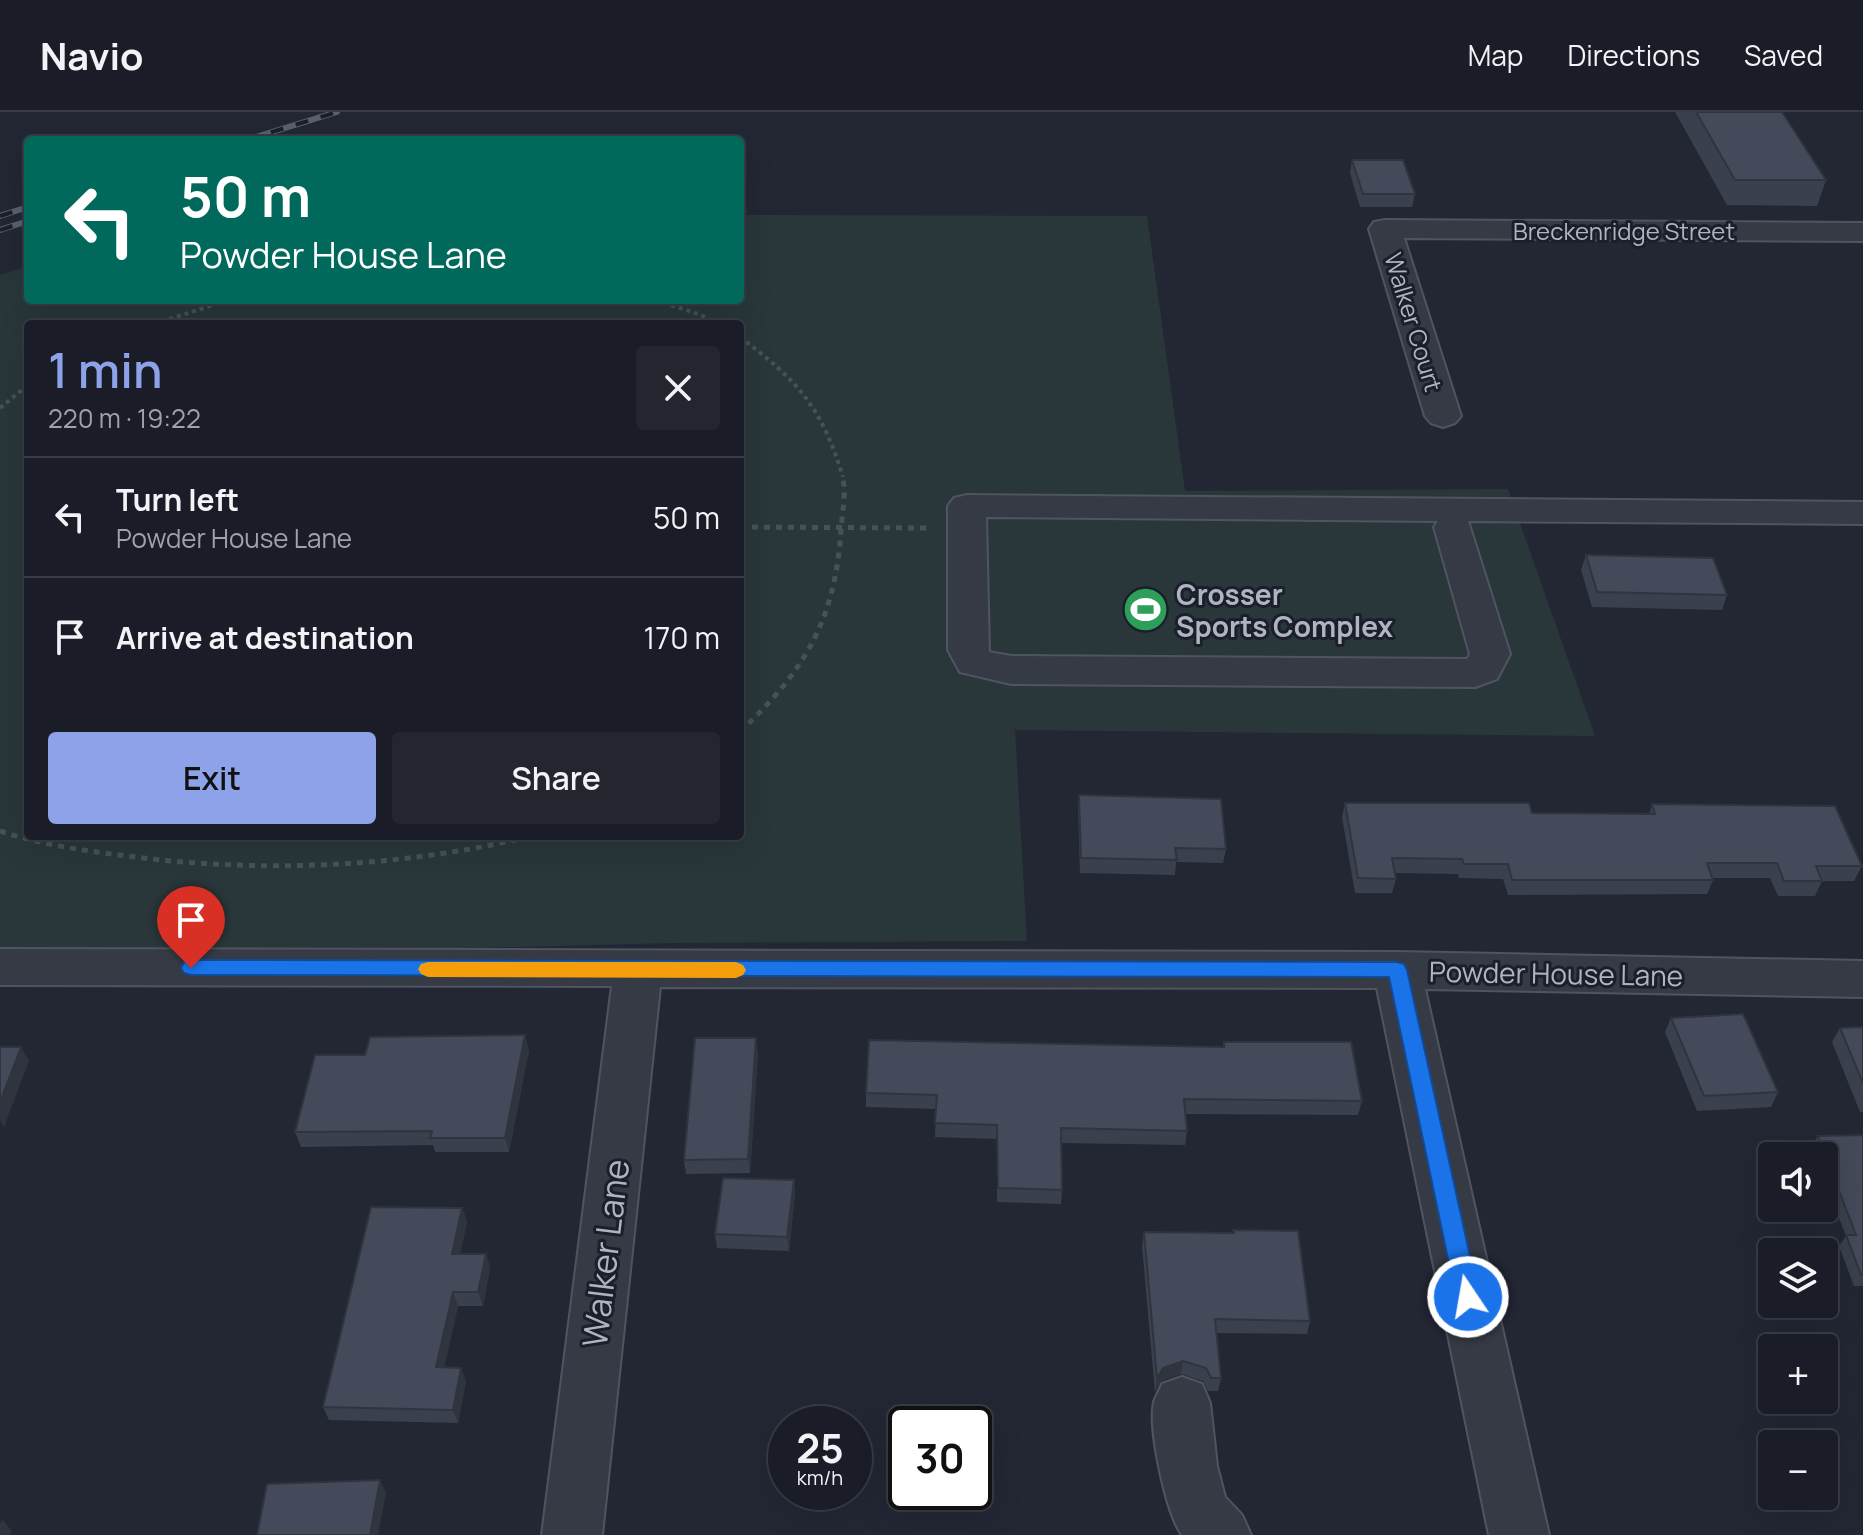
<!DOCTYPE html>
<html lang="en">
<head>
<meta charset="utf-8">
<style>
  :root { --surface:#1a1d27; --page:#23262f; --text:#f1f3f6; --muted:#9fa2a7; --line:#383b44; --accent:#8ea2e9 }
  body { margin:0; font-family:Manrope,sans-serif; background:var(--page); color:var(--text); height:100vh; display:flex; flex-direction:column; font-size:30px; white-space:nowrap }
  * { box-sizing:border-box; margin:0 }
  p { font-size:26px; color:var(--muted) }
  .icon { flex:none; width:44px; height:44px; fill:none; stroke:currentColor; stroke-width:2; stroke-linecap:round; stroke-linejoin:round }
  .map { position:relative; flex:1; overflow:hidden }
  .side { position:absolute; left:24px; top:208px; width:720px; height:520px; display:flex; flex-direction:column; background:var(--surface); border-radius:8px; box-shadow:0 8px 32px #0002,0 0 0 2px var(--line) }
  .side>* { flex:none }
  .hud { position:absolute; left:24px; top:24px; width:720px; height:168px; border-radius:8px; box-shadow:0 8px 32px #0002,0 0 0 2px var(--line); background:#00695c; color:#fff; overflow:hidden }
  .buttons { position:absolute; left:1758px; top:1030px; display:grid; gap:16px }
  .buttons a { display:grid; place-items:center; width:80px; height:80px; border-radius:8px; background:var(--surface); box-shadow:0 8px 32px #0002,0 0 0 2px var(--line); font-size:40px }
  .speed { position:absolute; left:768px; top:1294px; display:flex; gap:16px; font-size:40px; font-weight:700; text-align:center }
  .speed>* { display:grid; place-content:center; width:104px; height:104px; border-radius:50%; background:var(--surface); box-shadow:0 8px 32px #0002,0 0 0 2px var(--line); line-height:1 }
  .speed small { font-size:20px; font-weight:400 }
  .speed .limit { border:4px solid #111; border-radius:12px; background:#fff; color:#111 }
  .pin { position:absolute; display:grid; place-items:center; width:68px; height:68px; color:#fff; margin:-82px -34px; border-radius:50% 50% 50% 0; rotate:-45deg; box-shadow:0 0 8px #0007 }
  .pin .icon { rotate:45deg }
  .me { position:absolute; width:88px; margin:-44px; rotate:348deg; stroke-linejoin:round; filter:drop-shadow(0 0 6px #0008) }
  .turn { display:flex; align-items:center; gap:28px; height:168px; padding:0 24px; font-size:36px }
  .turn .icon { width:104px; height:104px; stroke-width:2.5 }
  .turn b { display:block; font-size:56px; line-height:68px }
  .round { display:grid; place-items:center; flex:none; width:84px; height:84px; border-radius:8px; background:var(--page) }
  .head { display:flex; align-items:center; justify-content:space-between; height:136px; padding:0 24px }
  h1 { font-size:48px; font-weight:600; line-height:60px; color:var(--accent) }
  .primary-button { display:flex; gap:16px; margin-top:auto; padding:16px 24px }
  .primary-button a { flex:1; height:92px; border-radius:8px; background:var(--accent); color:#111; font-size:32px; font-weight:600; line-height:92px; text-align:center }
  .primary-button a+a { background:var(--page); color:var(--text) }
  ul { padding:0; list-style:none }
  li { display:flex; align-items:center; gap:24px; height:120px; padding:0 24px; border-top:2px solid var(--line) }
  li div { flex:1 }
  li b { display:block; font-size:30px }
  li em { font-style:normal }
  header { display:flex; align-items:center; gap:48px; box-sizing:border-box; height:112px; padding:0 40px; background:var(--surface); border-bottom:2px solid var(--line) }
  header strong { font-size:38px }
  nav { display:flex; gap:44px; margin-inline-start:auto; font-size:28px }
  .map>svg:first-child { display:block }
</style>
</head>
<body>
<header>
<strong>Navio</strong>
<nav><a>Map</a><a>Directions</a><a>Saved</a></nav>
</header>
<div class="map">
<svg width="1863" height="1423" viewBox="0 0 1863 1423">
  <rect width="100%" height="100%" fill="#232734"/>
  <path fill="#29373a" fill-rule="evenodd" d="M 740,103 L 1147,104 L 1185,379 L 1508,377 L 1595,624 L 1015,618 L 1027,829 L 672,831 L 0,848 L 0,163 L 28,154 L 28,188 L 740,188 ZM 28,212 L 740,212 L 740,724 L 28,724 Z"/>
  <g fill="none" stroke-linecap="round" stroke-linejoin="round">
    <defs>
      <g id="minor">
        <path d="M 1385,108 L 1863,111 L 1863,129 L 1404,126 L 1461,304 L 1455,311 L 1443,315 L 1431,311 L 1425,304 L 1369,117 L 1374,110 Z"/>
        <path d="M 967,383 L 1863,390 L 1863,412 L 1468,409 L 1510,542 L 1497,567 L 1475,575 L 1011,572 L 960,560 L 948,538 L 948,394 L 954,386 ZM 986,405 L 1438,409 L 1434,415 L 1470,542 L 1467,547 L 1011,544 L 989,540 Z"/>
        <path d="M 0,837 L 1397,840 L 1863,849 L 1863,885 L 1425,877 L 1549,1423 L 1489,1423 L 1377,876 L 660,875 L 602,1423 L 542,1423 L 612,874 L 0,873 Z"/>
        <path d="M 1182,1265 L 1202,1272 L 1210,1291 L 1217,1354 L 1225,1385 L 1242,1403 L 1251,1423 L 1182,1423 C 1166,1401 1148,1316 1154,1290 C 1156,1284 1160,1278 1162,1272 Z"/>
      </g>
    </defs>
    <use href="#minor" stroke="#505460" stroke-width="4"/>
    <g stroke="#465257" stroke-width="4" stroke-dasharray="4 4" stroke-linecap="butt">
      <path d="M 656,188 L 701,203 L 717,212"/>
      <path d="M 154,212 L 229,188"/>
      <path d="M 740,225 C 798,269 821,294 843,365"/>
      <path d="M 0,296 L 28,273"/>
    </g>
    <g stroke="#465257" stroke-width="5" stroke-dasharray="6 6" stroke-linecap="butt">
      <path d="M 740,415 L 927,416"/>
      <path d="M 740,620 C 805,558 835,509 841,418 C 842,401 847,380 842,363"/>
      <path d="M 0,719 C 39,732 79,738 120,743 C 257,762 398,756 533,724"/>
    </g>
    <use href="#minor" fill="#363a45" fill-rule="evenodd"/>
    <defs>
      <g id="rail">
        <path d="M 246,28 L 337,0"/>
        <path d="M 0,104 L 28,95"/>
        <path d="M 0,118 L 28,109"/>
      </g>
    </defs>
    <use href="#rail" stroke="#5a5f6e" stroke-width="6"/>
    <use href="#rail" stroke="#1b1f2a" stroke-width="4" stroke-dasharray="13" stroke-linecap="butt"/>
  </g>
  <g fill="#3a404d">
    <path d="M 1675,0 L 1782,0 L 1826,68 L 1817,94 L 1727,93 Z"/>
    <path d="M 1352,48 L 1415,82 L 1412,95 L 1360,95 L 1350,61 Z"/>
    <path d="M 1586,443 L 1727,483 L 1722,498 L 1592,495 L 1581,458 Z"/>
    <path d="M 1079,683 L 1226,737 L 1223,751 L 1176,750 L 1175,763 L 1080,761 L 1078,698 Z"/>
    <path d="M 1345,691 L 1532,701 L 1649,702 L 1652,692 L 1862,754 L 1854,769 L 1822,769 L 1815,784 L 1778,784 L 1770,766 L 1712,766 L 1713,768 L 1707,782 L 1508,783 L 1503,767 L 1459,766 L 1458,762 L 1395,761 L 1396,767 L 1392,781 L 1355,781 L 1342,705 Z"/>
    <path d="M 1671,906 L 1778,980 L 1771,995 L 1697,999 L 1665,920 Z"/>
    <path d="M 1863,915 L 1863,1000 L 1860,1000 L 1832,930 L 1840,916 Z"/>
    <path d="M 1224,930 L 1362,989 L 1358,1003 L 1185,1002 L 1187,1019 L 1185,1033 L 1062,1031 L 1062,1078 L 1061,1092 L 997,1090 L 997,1027 L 935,1025 L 936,997 L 866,995 L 866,981 L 1223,935 Z"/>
    <path d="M 529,938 L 509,1040 L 435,1040 L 433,1033 L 301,1035 L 295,1020 L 365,943 Z"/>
    <path d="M 758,940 L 750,1061 L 686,1062 L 684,1048 Z"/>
    <path d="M 1863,1023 L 1863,1174 L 1854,1174 L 1839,1134 L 1846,1124 L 1824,1068 L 1824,1044 L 1815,1044 L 1811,1035 L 1818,1024 Z"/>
    <path d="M 794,1068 L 795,1082 L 789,1139 L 717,1136 L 715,1122 Z"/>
    <path d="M 462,1096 L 467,1110 L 460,1142 L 486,1142 L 490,1156 L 483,1194 L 458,1194 L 444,1256 L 466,1269 L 458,1311 L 329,1308 L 323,1295 Z"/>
    <path d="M 1233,1118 L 1310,1209 L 1307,1222 L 1216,1221 L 1221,1266 L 1218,1279 L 1208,1279 L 1203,1269 L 1181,1262 L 1161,1269 L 1155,1280 L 1142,1134 L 1144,1120 L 1233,1121 Z"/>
  </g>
  <g fill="#30343e">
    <path d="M 525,923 L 529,938 L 509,1040 L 505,1026 Z"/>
    <path d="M 756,926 L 758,940 L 750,1061 L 748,1047 Z"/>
    <path d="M 21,935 L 29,949 L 4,1015 L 0,1008 L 0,990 Z"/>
    <path d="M 794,1068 L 795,1082 L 789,1139 L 787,1125 Z"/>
    <path d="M 462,1096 L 467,1110 L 457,1156 L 452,1142 Z"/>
    <path d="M 486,1142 L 490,1156 L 483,1194 L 478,1180 Z"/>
    <path d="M 453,1180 L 458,1194 L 441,1269 L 436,1255 Z"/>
    <path d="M 1183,1249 L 1181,1262 L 1161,1269 L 1155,1280 L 1157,1266 L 1163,1256 Z"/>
    <path d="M 461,1256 L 466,1269 L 458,1311 L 453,1298 Z"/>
    <path d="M 380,1368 L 386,1381 L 378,1423 L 370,1423 Z"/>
    <path d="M 2,1407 L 12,1419 L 10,1423 L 0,1423 L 0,1412 Z"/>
  </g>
  <g fill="#444a59" stroke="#30343e" stroke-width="2">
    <path d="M 1696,0 L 1782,0 L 1826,68 L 1735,68 Z"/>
    <path d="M 1352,48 L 1403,48 L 1415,82 L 1363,82 Z"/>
    <path d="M 1586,443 L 1713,446 L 1727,483 L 1597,480 Z"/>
    <path d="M 1079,683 L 1221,687 L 1226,737 L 1175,736 L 1177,748 L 1081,746 Z"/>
    <path d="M 1345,691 L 1529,691 L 1532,701 L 1655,702 L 1652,692 L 1835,694 L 1862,754 L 1816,754 L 1822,769 L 1784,769 L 1777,751 L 1707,751 L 1713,768 L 1512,768 L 1508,752 L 1464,752 L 1462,747 L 1392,746 L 1396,767 L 1358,766 Z"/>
    <path d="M 1743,902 L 1778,980 L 1704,984 L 1671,906 Z"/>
    <path d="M 1863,915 L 1863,971 L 1840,916 Z"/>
    <path d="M 525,923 L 505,1026 L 430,1026 L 432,1019 L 295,1020 L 315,943 L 365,943 L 370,925 Z"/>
    <path d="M 695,926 L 756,926 L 748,1047 L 684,1048 Z"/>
    <path d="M 869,928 L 1224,935 L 1224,930 L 1351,930 L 1362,989 L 1184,987 L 1187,1019 L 1061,1016 L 1062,1078 L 998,1076 L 997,1013 L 935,1011 L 937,983 L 866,981 Z"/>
    <path d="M 0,935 L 21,935 L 0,990 Z"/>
    <path d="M 1863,1023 L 1863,1163 L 1861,1163 L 1846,1123 L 1856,1123 L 1818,1024 Z"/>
    <path d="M 723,1066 L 794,1068 L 787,1125 L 715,1122 Z"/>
    <path d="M 371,1095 L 462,1096 L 452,1142 L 486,1142 L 478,1180 L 453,1180 L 436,1255 L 461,1256 L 453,1298 L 323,1295 Z"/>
    <path d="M 1233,1118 L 1298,1119 L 1310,1209 L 1215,1207 L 1221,1266 L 1211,1266 L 1206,1256 L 1183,1249 L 1163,1256 L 1157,1266 L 1144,1120 L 1234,1121 Z"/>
    <path d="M 380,1368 L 370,1423 L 257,1423 L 267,1372 Z"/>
  </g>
  <path fill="#1a73e8" stroke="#114b97" stroke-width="2" d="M 191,848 L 1397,850 L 1404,852 L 1407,858 L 1479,1185 L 1476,1192 L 1468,1195 L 1460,1192 L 1456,1185 L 1389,865 L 191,863 L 184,861 L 181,856 L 184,850 Z"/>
  <path fill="#f59e0b" d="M 428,850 L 736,850 L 743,853 L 746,858 L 743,863 L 736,866 L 428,865 L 421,862 L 418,857 L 421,852 Z"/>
  <defs>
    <symbol id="stadium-disc" viewBox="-11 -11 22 22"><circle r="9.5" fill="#2e9e5b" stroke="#1b1f2a"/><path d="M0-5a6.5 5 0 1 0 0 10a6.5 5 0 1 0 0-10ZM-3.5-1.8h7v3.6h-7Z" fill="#fff"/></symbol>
  </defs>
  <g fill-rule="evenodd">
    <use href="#stadium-disc" x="1120" y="472" width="51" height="51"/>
  </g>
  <g text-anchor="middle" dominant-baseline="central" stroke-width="6" stroke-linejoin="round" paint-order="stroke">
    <g font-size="24" fill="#b0b4c2" stroke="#1b1f2a">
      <text x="1624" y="118">Breckenridge Street</text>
      <text transform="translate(1414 210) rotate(73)">Walker Court</text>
    </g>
    <g font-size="28" font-weight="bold" fill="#b0b4c2" stroke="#1b1f2a" text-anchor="start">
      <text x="1176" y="482">Crosser<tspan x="1176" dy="32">Sports Complex</tspan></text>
    </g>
    <g font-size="28" fill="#b0b4c2" stroke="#1b1f2a">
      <text transform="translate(1556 861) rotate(1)">Powder House Lane</text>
    </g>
    <g font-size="34" fill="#b0b4c2" stroke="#1b1f2a">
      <text transform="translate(605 1141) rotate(-83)">Walker Lane</text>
    </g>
  </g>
</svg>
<div class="buttons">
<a><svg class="icon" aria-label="sound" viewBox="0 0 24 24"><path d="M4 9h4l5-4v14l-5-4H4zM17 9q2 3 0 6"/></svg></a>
<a><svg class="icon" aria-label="layers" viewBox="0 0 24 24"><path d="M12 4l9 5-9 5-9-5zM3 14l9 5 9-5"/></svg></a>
<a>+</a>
<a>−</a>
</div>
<div class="speed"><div>25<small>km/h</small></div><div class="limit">30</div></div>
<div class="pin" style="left:191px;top:856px;background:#d93025"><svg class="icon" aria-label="arrive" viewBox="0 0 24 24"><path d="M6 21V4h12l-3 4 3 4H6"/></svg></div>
<svg class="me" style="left:1468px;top:1185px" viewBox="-20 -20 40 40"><circle r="17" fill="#1a73e8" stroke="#fff" stroke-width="3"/><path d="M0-11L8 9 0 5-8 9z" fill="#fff"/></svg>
<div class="hud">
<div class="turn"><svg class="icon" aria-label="left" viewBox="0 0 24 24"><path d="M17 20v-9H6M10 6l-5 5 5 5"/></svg><div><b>50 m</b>Powder House Lane</div></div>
</div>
<section class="side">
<div class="head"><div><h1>1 min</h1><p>220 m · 19:22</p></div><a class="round"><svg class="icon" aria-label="close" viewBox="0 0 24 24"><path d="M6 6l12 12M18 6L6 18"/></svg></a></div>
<ul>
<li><svg class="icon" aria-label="left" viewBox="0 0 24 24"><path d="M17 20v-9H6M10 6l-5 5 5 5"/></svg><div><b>Turn left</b><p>Powder House Lane</p></div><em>50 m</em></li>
<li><svg class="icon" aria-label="arrive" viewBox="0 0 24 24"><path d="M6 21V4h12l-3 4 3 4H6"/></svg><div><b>Arrive at destination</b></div><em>170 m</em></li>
</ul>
<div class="primary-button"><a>Exit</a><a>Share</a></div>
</section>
</div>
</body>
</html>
